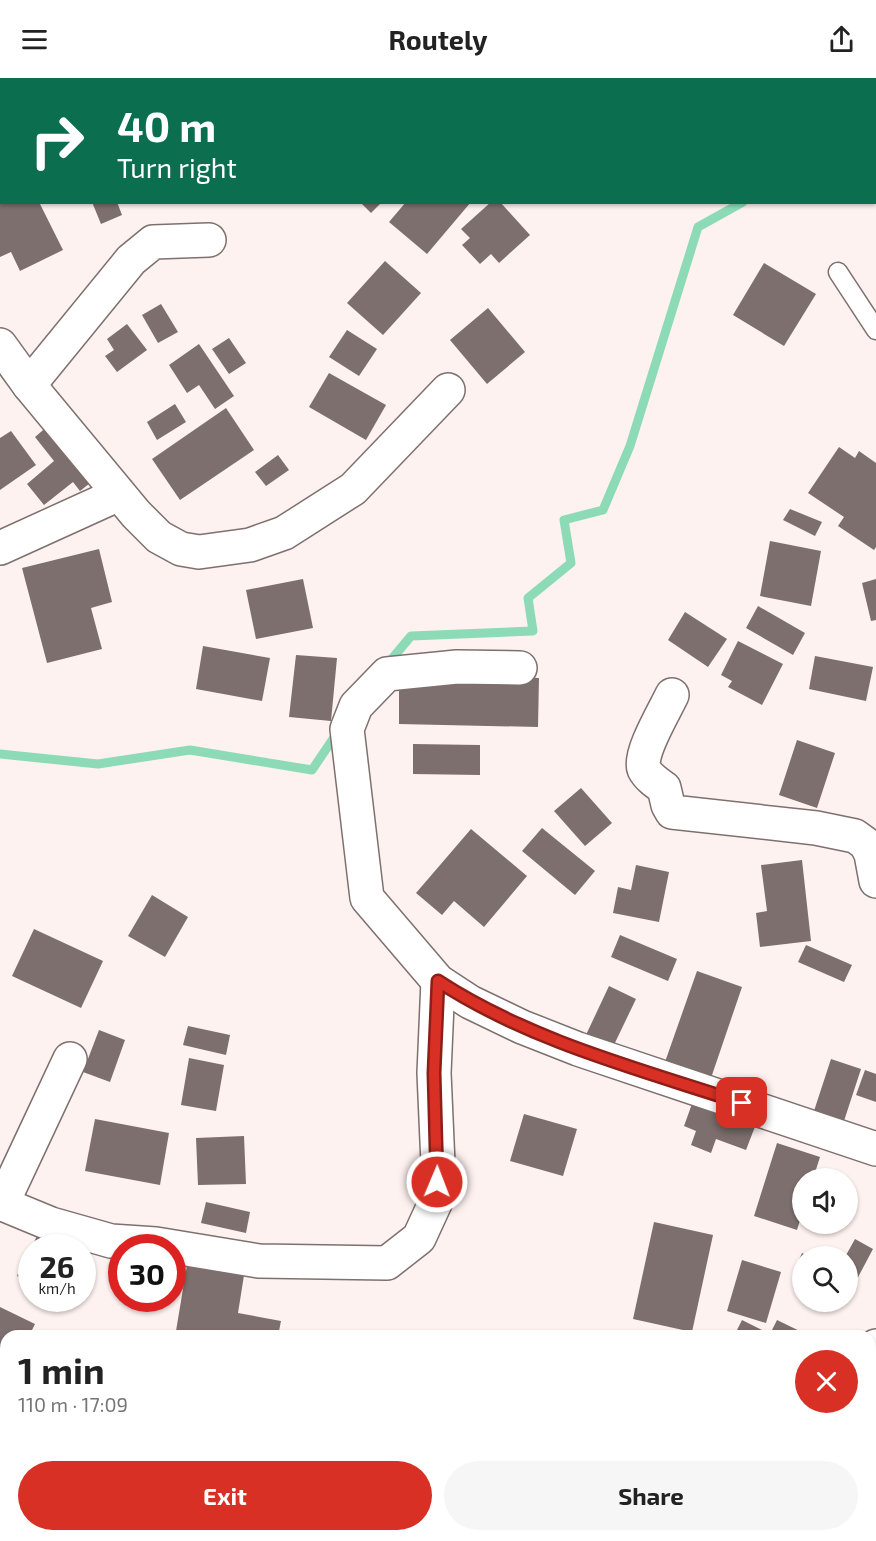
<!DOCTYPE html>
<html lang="en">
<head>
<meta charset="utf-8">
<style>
  :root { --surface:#fff; --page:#f6f6f6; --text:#222; --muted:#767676; --accent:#d93025 }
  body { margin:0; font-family:"Exo 2",sans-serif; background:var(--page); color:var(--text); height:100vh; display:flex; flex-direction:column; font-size:22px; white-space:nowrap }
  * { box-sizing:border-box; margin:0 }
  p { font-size:20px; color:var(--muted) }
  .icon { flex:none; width:33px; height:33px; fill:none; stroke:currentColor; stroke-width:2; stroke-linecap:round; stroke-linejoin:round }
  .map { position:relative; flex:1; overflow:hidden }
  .drawer { position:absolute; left:0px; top:1252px; width:876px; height:212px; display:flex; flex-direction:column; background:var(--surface); border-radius:18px 18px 0 0; box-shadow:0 2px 4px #0004 }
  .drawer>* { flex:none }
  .top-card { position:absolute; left:0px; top:0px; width:876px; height:126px; box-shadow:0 2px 4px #0004; background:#0b6e4f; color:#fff; overflow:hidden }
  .fabs { position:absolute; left:792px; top:1090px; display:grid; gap:12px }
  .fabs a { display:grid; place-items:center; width:66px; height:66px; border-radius:50%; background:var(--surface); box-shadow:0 2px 4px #0004; font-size:30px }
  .speed { position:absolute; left:18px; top:1156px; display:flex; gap:12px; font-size:30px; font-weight:700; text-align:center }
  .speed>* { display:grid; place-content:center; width:78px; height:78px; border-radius:50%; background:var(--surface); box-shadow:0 2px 4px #0004; line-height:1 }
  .speed small { font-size:15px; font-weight:400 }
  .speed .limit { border:9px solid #d22; background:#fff; color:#111 }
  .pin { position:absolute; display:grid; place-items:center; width:51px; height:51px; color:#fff; margin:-26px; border-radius:12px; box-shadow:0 3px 9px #0006 }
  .me { position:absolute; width:66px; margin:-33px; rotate:1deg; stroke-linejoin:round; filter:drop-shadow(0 0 4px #0008) }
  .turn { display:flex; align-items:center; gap:21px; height:126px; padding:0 18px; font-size:27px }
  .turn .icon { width:78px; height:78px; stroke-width:2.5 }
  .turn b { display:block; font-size:42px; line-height:51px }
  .round { display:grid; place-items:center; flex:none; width:63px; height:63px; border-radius:32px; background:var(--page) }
  .head { display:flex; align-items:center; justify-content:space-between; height:102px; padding:0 18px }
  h1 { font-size:36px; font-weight:700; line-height:45px }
  .action { display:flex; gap:12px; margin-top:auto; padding:12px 18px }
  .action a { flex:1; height:69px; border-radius:36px; background:var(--accent); color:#fff; font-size:24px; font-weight:700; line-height:69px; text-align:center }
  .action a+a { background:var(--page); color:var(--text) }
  header { display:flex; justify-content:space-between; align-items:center; height:78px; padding:0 18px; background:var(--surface); font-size:27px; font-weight:700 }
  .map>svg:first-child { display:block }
</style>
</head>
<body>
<header><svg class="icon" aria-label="menu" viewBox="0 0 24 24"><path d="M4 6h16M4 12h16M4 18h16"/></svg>Routely<svg class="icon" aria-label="share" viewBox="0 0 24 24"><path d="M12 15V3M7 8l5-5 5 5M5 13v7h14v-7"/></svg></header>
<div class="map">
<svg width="876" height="1463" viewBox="0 0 876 1463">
  <rect width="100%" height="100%" fill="#fef2f0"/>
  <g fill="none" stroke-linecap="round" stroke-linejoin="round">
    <g stroke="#8ddab6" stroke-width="9">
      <path d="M 874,55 L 876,55"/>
      <path d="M 386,588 L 411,558 L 533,553 L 528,520 L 571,485 L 564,442 L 603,432 L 630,368 L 698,149 L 743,124"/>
      <path d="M 0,676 L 98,686 L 190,672 L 312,692 L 339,652"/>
    </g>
  </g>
  <g fill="#7c6f6d">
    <path d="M 0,124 L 39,124 L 63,172 L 20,193 L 11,174 L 0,179 Z"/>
    <path d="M 92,124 L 117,124 L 122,137 L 101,146 Z"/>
    <path d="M 360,124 L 382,124 L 371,135 Z"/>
    <path d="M 406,124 L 471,124 L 427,176 L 389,144 Z"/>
    <path d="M 491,124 L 500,124 L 530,157 L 499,185 L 491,176 L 480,186 L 462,167 L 470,160 L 461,151 Z"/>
    <path d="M 385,183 L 421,215 L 383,257 L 347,225 Z"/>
    <path d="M 764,185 L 816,216 L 784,268 L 733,237 Z"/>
    <path d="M 161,226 L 178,254 L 158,265 L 142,237 Z"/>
    <path d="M 488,230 L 525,274 L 487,306 L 450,262 Z"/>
    <path d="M 127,246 L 147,272 L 117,294 L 105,278 L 114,272 L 107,261 Z"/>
    <path d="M 347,252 L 377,271 L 359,298 L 329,279 Z"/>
    <path d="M 229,260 L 246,285 L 229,296 L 212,271 Z"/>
    <path d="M 199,266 L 234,318 L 215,331 L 199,307 L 187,315 L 169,287 Z"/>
    <path d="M 329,295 L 386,327 L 366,362 L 309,329 Z"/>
    <path d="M 175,326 L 186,344 L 157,362 L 147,344 Z"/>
    <path d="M 226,330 L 254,372 L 180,422 L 152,381 Z"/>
    <path d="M 49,347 L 94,402 L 80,413 L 73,404 L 44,427 L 27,406 L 54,383 L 35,359 Z"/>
    <path d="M 11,353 L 36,387 L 0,412 L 0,360 Z"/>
    <path d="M 839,369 L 855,380 L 859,373 L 876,385 L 876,469 L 874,472 L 838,448 L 844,439 L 808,415 Z"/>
    <path d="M 278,377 L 289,392 L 266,408 L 255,394 Z"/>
    <path d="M 790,431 L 822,444 L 815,458 L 783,442 Z"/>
    <path d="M 770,463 L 821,473 L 811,528 L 760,518 Z"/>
    <path d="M 99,471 L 112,524 L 91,530 L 102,571 L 47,585 L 22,490 Z"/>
    <path d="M 303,501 L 313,550 L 256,561 L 246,512 Z"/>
    <path d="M 876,501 L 876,542 L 871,543 L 862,505 Z"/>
    <path d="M 758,528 L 805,555 L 793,577 L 746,550 Z"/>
    <path d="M 685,534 L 727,561 L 708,589 L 668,562 Z"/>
    <path d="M 738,563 L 783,586 L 762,627 L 728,609 L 732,603 L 721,597 Z"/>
    <path d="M 203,568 L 270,580 L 262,623 L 196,611 Z"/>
    <path d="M 296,577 L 337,580 L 331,643 L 289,639 Z"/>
    <path d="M 815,578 L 873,589 L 866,623 L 809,611 Z"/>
    <path d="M 399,596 L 539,600 L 538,649 L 399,646 Z"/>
    <path d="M 797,662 L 835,675 L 817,730 L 779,717 Z"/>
    <path d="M 413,666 L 480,667 L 480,697 L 413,696 Z"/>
    <path d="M 581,710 L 612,745 L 585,768 L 554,733 Z"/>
    <path d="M 542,750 L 595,793 L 575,817 L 522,773 Z"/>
    <path d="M 471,751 L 527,798 L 484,849 L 454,823 L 442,837 L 416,815 Z"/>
    <path d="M 802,782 L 811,863 L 760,869 L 756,835 L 767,833 L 761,787 Z"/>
    <path d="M 636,787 L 669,794 L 659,844 L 613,835 L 618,809 L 631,812 Z"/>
    <path d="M 152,817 L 188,839 L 165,879 L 128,858 Z"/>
    <path d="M 34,851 L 103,883 L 81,930 L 12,898 Z"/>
    <path d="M 620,857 L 677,881 L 668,903 L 611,879 Z"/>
    <path d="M 806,867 L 852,887 L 844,904 L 798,884 Z"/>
    <path d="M 697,893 L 742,909 L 711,1000 L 665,984 Z"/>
    <path d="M 609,908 L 636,921 L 612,971 L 585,959 Z"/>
    <path d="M 188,948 L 230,957 L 226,977 L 183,967 Z"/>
    <path d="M 99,952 L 125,962 L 110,1004 L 83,994 Z"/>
    <path d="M 189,980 L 224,987 L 216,1033 L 181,1027 Z"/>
    <path d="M 831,981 L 861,991 L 843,1046 L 813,1036 Z"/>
    <path d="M 865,992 L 876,996 L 876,1024 L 856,1017 Z"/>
    <path d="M 693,1023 L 756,1046 L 746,1072 L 716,1061 L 711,1075 L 691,1067 L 696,1053 L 684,1048 Z"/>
    <path d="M 524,1036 L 577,1051 L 563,1098 L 510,1083 Z"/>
    <path d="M 95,1041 L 169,1055 L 160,1107 L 85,1093 Z"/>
    <path d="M 244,1058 L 246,1106 L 198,1107 L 196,1060 Z"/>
    <path d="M 777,1065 L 820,1079 L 813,1101 L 802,1101 L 802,1136 L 797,1152 L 754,1138 Z"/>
    <path d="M 206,1124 L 250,1134 L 246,1155 L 201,1145 Z"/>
    <path d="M 654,1144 L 713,1157 L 692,1254 L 633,1241 Z"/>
    <path d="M 37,1158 L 61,1170 L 32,1170 L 32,1204 L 17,1198 Z"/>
    <path d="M 855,1161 L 873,1171 L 848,1218 L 848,1179 L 845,1179 Z"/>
    <path d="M 802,1175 L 810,1179 L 802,1179 L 802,1200 L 793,1196 Z"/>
    <path d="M 188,1181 L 245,1191 L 238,1235 L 281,1243 L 278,1258 L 206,1258 L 176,1253 Z"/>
    <path d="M 742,1182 L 781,1194 L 766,1245 L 727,1233 Z"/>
    <path d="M 0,1229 L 35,1246 L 29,1258 L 6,1258 L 6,1278 L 0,1275 Z"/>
    <path d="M 742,1242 L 770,1256 L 777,1242 L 810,1258 L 734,1258 Z"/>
    <path d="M 4,1348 L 6,1348 L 6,1393 L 1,1393 Z"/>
    <rect x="713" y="1458" width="36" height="5"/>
  </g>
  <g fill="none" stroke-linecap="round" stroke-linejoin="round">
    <defs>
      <path id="lane" d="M 838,194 L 876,252"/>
      <g id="street">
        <path d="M 0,267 L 29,307 L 136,436 L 159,459 L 181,471 L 199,474 L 250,467 L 284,455 L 353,411 L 448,312"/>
        <path d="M 29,307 L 131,182 L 153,164 L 209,162"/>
        <path d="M 0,470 L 119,416"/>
        <path d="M 520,590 L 457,589 L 387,596 L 356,628 L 347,651 L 367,820 L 438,903 L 470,924 L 522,949 L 578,971 L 876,1071"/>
        <path d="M 672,617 C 665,632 638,677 644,691 C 648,699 657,705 664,710 L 668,727 L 672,734 L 816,750 L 855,758 L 866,766 L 871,776 L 876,803"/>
        <path d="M 0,1125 L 51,1146 L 111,1163 L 156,1166 L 259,1183 L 387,1185 L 419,1160 L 436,1123 L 438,1086 L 434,995 L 438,903"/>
        <path d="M 2,1126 L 70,981"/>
        <path d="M 870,1284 L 876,1268"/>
        <path d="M 845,1463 L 845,1458"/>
      </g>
    </defs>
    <use href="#lane" stroke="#7d706e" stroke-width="21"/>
    <use href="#street" stroke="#7d706e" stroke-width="36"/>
    <use href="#lane" stroke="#fff" stroke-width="18"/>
    <use href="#street" stroke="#fff" stroke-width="33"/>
  </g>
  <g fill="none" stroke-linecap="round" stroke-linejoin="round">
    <defs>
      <path id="route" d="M 437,1104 L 434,995 L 438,903 C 530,963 639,991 742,1025"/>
    </defs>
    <use href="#route" stroke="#8d1f18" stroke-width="15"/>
    <use href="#route" stroke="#d93025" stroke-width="10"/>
  </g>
</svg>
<div class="fabs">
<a><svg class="icon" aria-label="sound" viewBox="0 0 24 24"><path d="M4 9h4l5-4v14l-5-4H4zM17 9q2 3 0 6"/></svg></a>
<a><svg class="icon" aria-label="search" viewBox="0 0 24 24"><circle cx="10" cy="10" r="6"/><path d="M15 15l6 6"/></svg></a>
</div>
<div class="speed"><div>26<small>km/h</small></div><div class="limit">30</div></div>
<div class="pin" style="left:742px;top:1025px;background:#d93025"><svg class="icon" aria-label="arrive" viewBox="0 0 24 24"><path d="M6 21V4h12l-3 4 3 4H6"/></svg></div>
<svg class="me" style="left:437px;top:1104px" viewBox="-20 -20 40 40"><circle r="17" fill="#d93025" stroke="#fff" stroke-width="3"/><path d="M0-11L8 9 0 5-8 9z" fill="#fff"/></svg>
<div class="top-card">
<div class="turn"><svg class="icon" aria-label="right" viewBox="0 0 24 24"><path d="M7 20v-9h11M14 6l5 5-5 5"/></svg><div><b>40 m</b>Turn right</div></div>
</div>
<section class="drawer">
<div class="head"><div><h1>1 min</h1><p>110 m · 17:09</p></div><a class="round" style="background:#d93025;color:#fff"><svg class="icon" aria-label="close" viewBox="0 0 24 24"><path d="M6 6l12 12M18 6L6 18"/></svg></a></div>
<div class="action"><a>Exit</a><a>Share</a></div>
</section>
</div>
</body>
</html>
